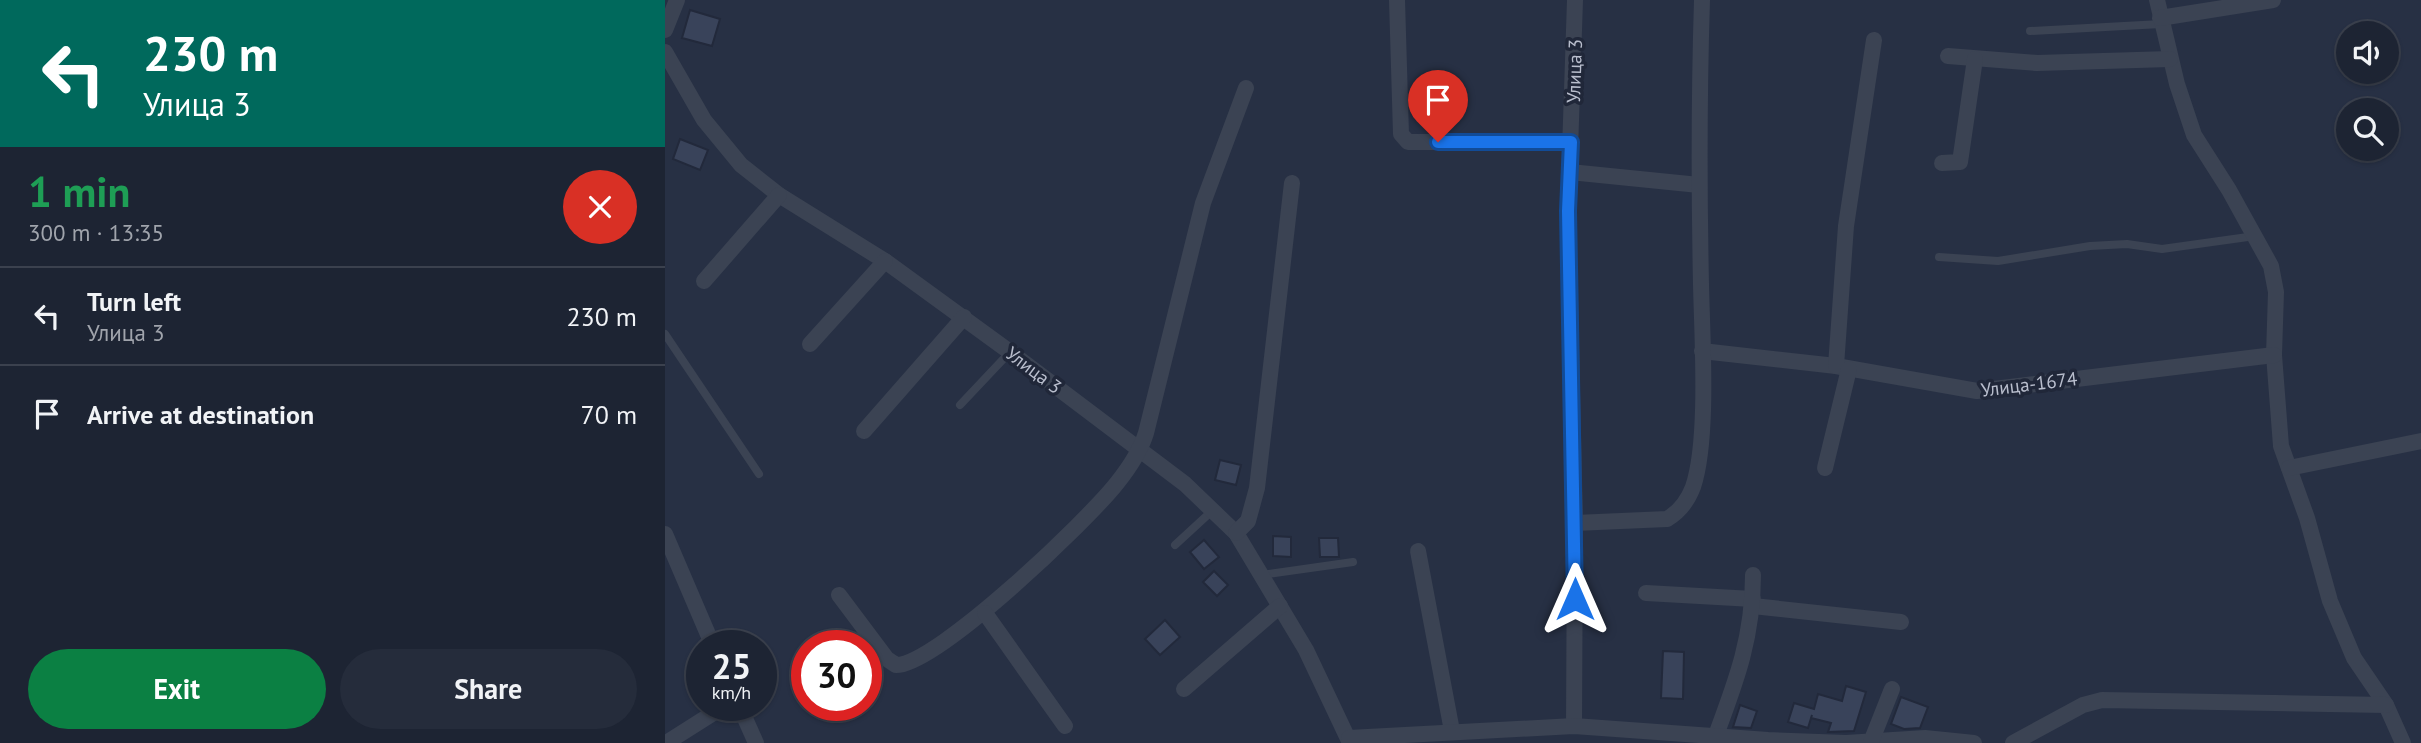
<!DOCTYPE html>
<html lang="en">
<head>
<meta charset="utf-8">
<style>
  :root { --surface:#1d2433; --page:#252c3b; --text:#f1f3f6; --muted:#a0a4ac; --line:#3b414e; --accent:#0b8043 }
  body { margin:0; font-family:"PT Sans",sans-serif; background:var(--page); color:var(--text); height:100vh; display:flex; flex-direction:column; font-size:26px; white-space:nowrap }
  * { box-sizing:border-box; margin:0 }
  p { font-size:23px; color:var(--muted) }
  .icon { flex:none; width:38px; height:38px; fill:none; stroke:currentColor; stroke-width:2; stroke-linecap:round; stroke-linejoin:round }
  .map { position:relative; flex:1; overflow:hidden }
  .sheet { display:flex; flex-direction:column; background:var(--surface); width:665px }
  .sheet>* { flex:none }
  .hud { background:#00695c; color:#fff; overflow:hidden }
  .buttons { position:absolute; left:1671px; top:21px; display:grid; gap:14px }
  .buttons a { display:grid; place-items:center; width:63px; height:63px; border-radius:50%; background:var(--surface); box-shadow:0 2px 5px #0004,0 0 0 2px var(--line); font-size:35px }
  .speed { position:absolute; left:21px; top:630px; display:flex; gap:14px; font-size:35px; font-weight:700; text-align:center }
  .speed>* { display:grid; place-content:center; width:91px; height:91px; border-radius:50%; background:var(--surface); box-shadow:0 2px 5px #0004,0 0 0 2px var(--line); line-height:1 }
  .speed small { font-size:18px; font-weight:400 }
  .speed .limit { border:10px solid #d22; background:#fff; color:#111 }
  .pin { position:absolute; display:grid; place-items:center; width:60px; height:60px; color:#fff; margin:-72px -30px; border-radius:50% 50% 50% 0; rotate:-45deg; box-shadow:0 0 7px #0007 }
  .pin .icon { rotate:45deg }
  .me { position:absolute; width:77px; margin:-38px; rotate:0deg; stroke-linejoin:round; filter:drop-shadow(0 0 5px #0008) }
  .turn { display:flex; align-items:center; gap:24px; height:147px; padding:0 28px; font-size:32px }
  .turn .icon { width:91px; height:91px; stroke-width:2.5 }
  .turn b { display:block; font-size:49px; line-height:60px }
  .round { display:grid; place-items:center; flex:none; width:74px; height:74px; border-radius:37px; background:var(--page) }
  .summary { display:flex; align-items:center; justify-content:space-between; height:119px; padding:0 28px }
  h1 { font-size:42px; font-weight:700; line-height:52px; color:#1e9e55 }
  .cta { display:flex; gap:14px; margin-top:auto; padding:14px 28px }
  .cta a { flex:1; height:80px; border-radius:42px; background:var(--accent); color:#fff; font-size:28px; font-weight:700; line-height:80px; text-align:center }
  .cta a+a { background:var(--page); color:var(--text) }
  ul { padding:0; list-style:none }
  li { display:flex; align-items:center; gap:21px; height:98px; padding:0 28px; border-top:2px solid var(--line) }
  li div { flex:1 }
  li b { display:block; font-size:26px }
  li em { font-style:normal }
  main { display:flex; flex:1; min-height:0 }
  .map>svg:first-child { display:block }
</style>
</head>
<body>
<main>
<section class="sheet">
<div class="hud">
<div class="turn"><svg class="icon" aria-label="left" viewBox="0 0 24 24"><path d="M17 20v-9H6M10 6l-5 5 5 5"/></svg><div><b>230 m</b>Улица 3</div></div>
</div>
<div class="summary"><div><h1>1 min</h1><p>300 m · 13:35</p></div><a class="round" style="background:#d93025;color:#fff"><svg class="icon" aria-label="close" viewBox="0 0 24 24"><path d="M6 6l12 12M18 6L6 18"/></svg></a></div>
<ul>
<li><svg class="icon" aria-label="left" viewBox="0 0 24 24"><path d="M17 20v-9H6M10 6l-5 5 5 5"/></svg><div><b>Turn left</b><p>Улица 3</p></div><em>230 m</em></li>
<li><svg class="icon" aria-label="arrive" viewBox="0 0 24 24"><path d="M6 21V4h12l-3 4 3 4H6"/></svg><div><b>Arrive at destination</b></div><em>70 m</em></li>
</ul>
<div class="cta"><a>Exit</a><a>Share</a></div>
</section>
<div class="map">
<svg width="1756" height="743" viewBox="0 0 1756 743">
  <rect width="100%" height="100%" fill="#273044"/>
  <g fill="#39435a" stroke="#22293b" stroke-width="2">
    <path d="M 25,10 L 55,19 L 47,46 L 17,38 Z"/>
    <path d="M 15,139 L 43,150 L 35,170 L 8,159 Z"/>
    <path d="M 555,460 L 576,465 L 571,485 L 550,480 Z"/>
    <path d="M 608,536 L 626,537 L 626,557 L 608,556 Z"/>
    <path d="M 654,538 L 673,538 L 674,557 L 655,557 Z"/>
    <path d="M 539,540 L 554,557 L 539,569 L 525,552 Z"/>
    <path d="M 549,571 L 563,585 L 552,596 L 538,582 Z"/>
    <path d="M 500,620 L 515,637 L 495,655 L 480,639 Z"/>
    <path d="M 998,651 L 1019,652 L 1018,699 L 996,698 Z"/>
    <path d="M 1181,686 L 1201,692 L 1189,731 L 1163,732 L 1166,723 L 1146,718 L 1147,715 L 1143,728 L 1123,722 L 1129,703 L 1149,709 L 1153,694 L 1177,701 Z"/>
    <path d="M 1236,697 L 1263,707 L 1255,728 L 1239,729 L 1226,724 Z"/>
    <path d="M 1075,705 L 1092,711 L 1086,728 L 1068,727 Z"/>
  </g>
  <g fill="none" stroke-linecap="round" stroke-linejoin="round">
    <g stroke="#3b4353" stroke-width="8">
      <path d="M 1365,31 L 1496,24"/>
      <path d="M 1274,257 L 1333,261 L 1425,246 L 1462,244 L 1497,249 L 1590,236"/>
      <path d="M 0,334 L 94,474"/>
      <path d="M 295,405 L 345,352"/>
      <path d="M 510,545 L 548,510"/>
      <path d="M 596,575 L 688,562"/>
    </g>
    <g stroke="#3b4353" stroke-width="16">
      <path d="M 732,0 L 736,134 L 743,142 L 906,142"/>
      <path d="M 1492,0 L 1512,84 L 1529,135 L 1564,190 L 1606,266 L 1611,292 L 1609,355 L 1616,446 L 1642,518 L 1665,601 L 1689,658 L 1721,705 L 1738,743"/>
      <path d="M 1495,18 L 1608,0"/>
      <path d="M 0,30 L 12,0"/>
      <path d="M 0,52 L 39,120 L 76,165 L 114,195 L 220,261 L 345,352 L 520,484 L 571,533 L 641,650 L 685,743"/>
      <path d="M 1283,56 L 1372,63 L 1505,59"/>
      <path d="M 1277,163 L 1295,162 L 1310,59"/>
      <path d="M 905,172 L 1034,185"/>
      <path d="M 39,281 L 114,195"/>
      <path d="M 145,344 L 220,261"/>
      <path d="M 1037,351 L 1171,366 L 1312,391 L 1609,355"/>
      <path d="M 1171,366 L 1181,226 L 1209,40"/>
      <path d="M 199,431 L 299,317"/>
      <path d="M 1160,468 L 1184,369"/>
      <path d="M 1624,468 L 1756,441"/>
      <path d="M 910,523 L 1002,519 C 1014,512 1023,500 1028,487 C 1044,440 1037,336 1036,284 C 1034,189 1034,95 1037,0"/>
      <path d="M 571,533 L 583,521 L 592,488 L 627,183"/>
      <path d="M 0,534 L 48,646"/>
      <path d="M 753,551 L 787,731"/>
      <path d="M 981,593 L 1088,599"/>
      <path d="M 174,595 L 222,659 L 231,665 C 272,665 423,520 452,483 C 464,468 475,452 481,433 L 538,203 L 581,88"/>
      <path d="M 1088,606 L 1236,622"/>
      <path d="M 320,613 L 400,726"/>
      <path d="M 519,689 L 615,606"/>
      <path d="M 74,705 L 91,743"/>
      <path d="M 909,726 L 910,523 L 903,211 L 910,0"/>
      <path d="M 1051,735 C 1072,679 1088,636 1088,575"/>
      <path d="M 684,738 L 909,726 L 1103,740 L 1181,743 L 1260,738 L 1309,743"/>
      <path d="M 1206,742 L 1227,689"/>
      <path d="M 1,743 L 61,705"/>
      <path d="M 1348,743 L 1418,705 L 1437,700 L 1721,705"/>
    </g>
  </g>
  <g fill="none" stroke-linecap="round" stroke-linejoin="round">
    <defs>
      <path id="route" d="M 773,142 L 906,142 L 903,211 L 910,599"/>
    </defs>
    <use href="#route" stroke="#114b97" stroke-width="18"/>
    <use href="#route" stroke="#1a73e8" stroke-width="12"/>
  </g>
  <g text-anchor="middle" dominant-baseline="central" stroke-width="7" stroke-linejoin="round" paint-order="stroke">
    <g font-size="19" fill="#b9becd" stroke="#202739">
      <text transform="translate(909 71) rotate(-88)">Улица 3</text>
      <text transform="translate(369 370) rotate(37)">Улица 3</text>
      <text transform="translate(1364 384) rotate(-7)">Улица-1674</text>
    </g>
  </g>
</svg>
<div class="buttons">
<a><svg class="icon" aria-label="sound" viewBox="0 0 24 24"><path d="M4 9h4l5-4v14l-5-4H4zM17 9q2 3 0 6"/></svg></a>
<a><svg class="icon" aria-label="search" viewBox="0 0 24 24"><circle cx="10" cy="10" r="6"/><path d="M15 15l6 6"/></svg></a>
</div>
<div class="speed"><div>25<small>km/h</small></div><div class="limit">30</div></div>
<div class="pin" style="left:773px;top:142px;background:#d93025"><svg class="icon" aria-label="arrive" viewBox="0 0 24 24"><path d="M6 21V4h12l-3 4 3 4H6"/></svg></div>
<svg class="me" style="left:910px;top:599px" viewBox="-20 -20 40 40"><path d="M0-17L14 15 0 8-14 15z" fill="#1a73e8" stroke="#fff" stroke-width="4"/></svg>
</div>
</main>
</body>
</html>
